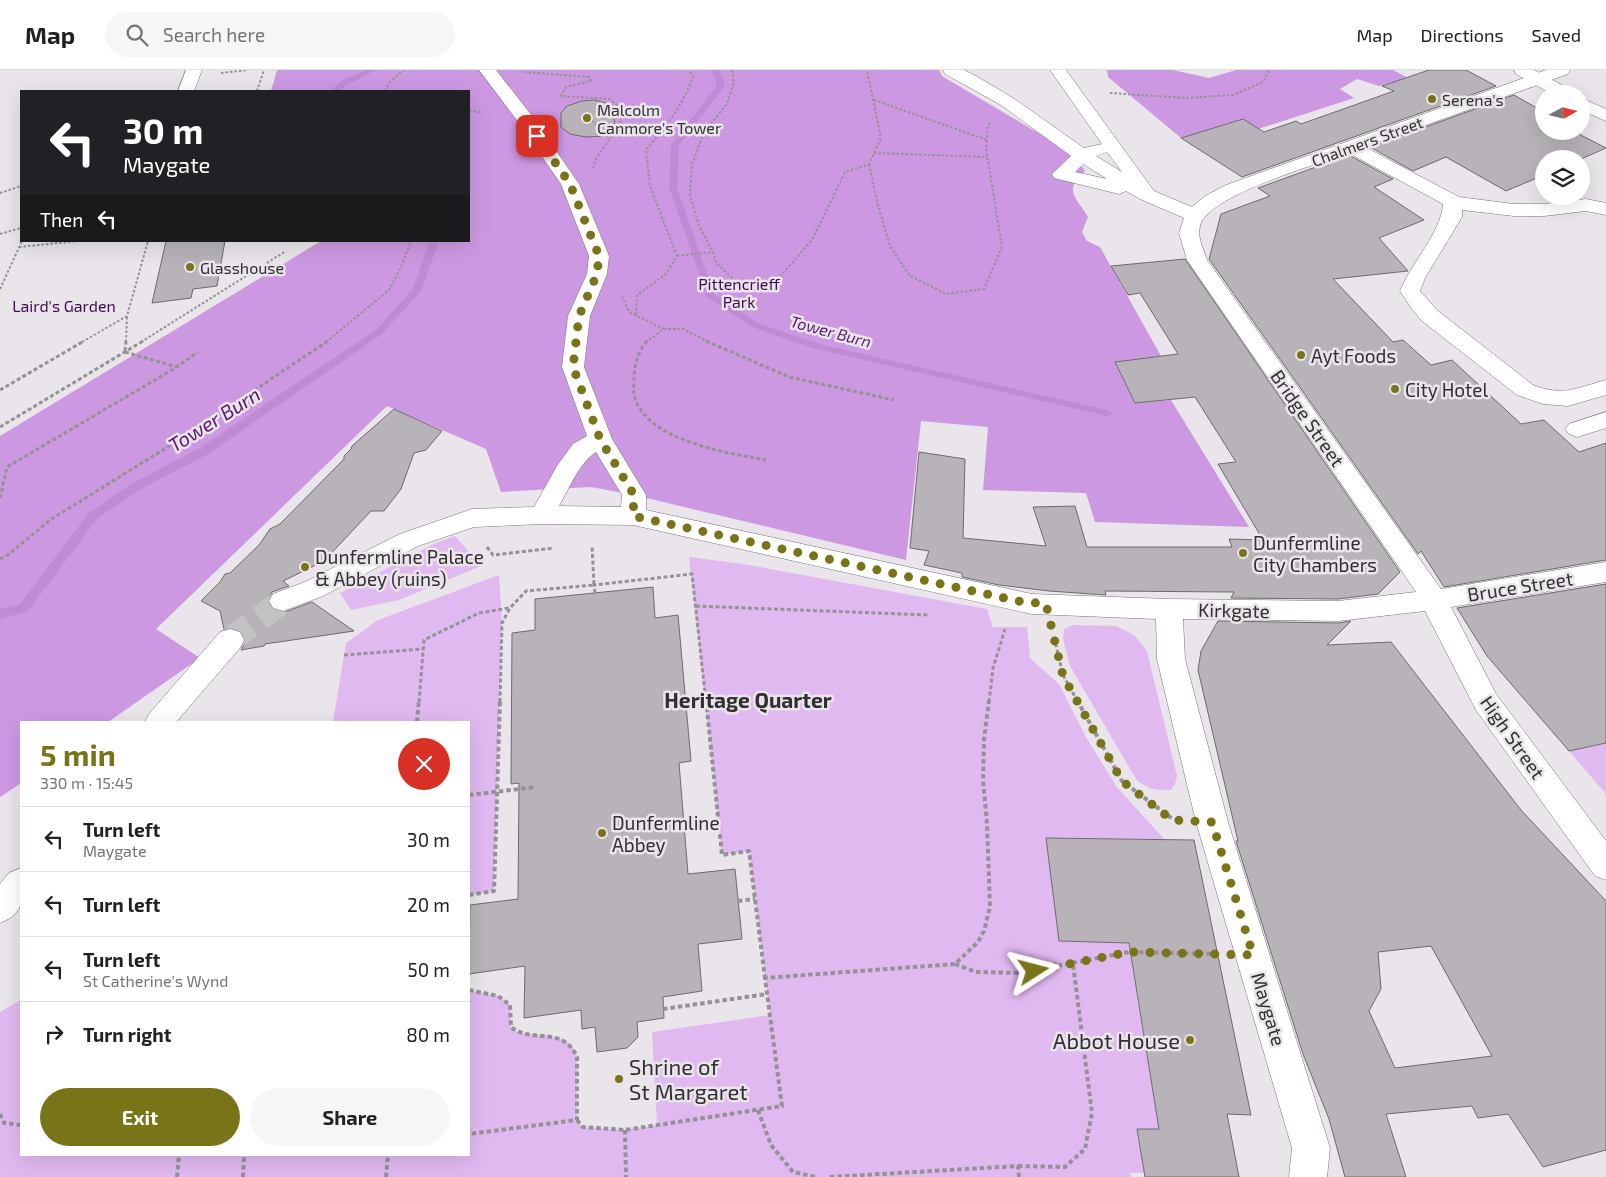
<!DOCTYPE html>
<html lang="en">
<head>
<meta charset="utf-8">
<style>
  :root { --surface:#fff; --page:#f6f6f6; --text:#202124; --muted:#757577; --line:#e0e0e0; --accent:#797418 }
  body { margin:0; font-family:"Exo 2",sans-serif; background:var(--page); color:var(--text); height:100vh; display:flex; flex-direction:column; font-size:19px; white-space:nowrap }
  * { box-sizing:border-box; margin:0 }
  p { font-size:16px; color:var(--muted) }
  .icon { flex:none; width:28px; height:28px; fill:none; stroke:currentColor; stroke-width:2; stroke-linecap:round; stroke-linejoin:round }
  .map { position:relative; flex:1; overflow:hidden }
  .details { position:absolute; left:20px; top:651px; width:450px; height:435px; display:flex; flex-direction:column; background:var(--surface); border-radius:0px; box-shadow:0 5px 20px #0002 }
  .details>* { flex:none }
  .hud { position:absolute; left:20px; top:20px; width:450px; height:152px; border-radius:0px; box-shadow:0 5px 20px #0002; background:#202124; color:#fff; overflow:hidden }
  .needle { width:32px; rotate:82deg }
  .fabs { position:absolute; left:1535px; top:15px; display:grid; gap:10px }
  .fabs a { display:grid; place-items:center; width:55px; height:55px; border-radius:50%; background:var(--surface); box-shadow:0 5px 20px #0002; font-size:25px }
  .pin { position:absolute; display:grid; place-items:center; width:42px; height:42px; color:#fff; margin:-21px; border-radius:10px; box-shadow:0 2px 8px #0006 }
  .me { position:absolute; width:55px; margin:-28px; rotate:81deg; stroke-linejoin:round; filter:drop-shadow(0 0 4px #0008) }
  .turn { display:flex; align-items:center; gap:18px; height:105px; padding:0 20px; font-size:22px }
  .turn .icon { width:65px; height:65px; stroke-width:2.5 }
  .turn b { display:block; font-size:35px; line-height:42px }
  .then { display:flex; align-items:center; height:48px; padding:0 20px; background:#0003; gap:10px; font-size:19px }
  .round { display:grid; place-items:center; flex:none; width:52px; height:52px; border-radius:26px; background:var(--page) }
  .summary { display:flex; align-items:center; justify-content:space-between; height:85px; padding:0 20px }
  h1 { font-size:30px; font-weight:700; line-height:38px; color:var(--accent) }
  .cta { display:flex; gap:10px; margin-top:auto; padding:10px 20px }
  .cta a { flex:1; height:58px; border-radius:30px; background:var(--accent); color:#fff; font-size:20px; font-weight:700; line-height:58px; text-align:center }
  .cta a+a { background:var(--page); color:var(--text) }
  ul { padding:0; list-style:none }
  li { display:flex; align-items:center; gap:15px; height:65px; padding:0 20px; border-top:1px solid var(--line) }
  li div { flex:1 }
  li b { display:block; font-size:19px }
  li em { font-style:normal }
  header { display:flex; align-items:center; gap:30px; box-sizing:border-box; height:70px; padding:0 25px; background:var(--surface); border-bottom:1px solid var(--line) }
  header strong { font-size:24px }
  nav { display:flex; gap:28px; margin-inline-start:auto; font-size:18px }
  .search { width:350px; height:45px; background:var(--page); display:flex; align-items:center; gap:12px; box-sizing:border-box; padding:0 18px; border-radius:28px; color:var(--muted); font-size:19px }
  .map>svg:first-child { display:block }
</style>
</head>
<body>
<header>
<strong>Map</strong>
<div class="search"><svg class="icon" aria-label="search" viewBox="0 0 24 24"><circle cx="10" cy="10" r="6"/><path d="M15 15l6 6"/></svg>Search here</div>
<nav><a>Map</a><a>Directions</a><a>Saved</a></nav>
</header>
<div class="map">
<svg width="1606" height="1107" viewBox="0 0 1606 1107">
  <rect width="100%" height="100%" fill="#e9e5ea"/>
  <g fill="#e1b9f1">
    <path d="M 455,466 L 481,496 L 399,530 L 351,540 L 340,523 L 436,473 Z"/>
    <path d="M 689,487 L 743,494 L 987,539 L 993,557 L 1027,557 L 1030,588 L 1059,614 L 1086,667 L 1116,716 L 1164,769 L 1047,768 L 1059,871 L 1135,873 L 1132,895 L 1159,1059 L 1137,1059 L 1144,1103 L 1130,1103 L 1131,1107 L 0,1107 L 0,942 L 21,930 L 21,1085 L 469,1085 L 469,920 L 498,926 L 510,935 L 511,957 L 517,962 C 538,967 571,961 577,987 L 577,1050 L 583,1057 L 625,1060 L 657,1055 L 652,962 L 770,945 L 749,781 L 722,785 Z"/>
    <path d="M 499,505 L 502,553 L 494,821 L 469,825 L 469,652 L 333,652 L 346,573 L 378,550 Z"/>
    <path d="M 1073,555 L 1116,556 L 1134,565 L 1147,581 L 1177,706 L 1175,714 L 1171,720 C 1156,720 1148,720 1136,709 L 1070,596 L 1063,569 L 1064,559 Z"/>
    <path d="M 1606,673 L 1606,724 L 1569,681 Z"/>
  </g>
  <g fill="#cd98e2">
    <path d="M 277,0 L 939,0 L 942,6 L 1074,84 L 1085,101 C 1062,121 1077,128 1088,147 L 1082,162 L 1087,171 L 1100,177 L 1161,286 L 1115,292 L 1135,333 L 1171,330 L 1249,457 L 1095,452 L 1086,423 L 983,420 L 988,357 L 921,351 L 906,490 L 634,425 L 591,417 L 501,422 L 486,379 L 387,336 L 156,559 L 200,588 L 108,652 L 21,652 L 21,713 L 0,727 L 0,366 L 321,171 L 469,171 L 469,21 L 271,21 Z"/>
    <path d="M 1107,0 L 1173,0 L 1209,8 L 1236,0 L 1393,0 L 1408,8 L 1379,16 L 1357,9 L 1340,19 L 1354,28 L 1258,59 L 1243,49 L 1181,68 L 1108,7 Z"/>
  </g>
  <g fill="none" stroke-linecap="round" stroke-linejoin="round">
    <g fill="#c08bd5" fill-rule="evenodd">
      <path d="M 366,0 L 376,0 L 347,15 L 339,21 L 331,21 L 341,11 Z"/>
      <path d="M 711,0 L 719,0 L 725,16 L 679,75 L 677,117 L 714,224 L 758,253 L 819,274 L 1107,340 L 1112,343 L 1111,345 L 1107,346 L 812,278 L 752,257 L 707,227 L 669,117 L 671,75 L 717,16 Z"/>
      <path d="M 430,171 L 439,171 L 421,221 L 382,264 L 208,384 L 139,420 L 97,449 L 28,541 L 0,549 L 0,539 L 20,534 L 89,443 L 131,414 L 200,378 L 376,260 L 412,220 Z"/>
    </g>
  </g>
  <g fill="#b7b3b8" stroke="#6e6b6f" fill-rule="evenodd">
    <path d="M 1429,0 L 1466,0 L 1496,16 L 1242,107 L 1181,68 L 1243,49 L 1264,62 L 1296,51 L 1301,54 L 1394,21 L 1382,16 Z"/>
    <path d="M 1514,25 L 1544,42 L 1544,61 L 1573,61 L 1606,78 L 1581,89 L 1544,89 L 1544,105 L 1506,121 L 1446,87 L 1413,101 L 1370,77 Z"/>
    <path d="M 594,30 L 610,34 L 615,53 L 605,66 L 586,67 L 570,64 L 561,57 L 561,43 L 567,36 L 582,31 Z"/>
    <path d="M 1349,85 L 1393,109 L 1374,117 L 1424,150 L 1379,168 L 1408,201 L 1333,209 L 1393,272 L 1403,270 L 1431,295 L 1452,290 L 1521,354 L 1544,350 L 1579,382 L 1606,373 L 1606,490 L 1444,517 L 1421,481 L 1418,484 L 1209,189 L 1221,144 L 1270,126 L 1258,118 Z"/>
    <path d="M 166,171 L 225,171 L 217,216 L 193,219 L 191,228 L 152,233 Z"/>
    <path d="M 1185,189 L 1400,502 L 1378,524 L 1338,529 L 1231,528 L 1234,522 L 1105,521 L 1106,525 L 1049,521 L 999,515 L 962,507 L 962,503 L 924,495 L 929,481 L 910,478 L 919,382 L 965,389 L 963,468 L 1046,476 L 1033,437 L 1075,436 L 1087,477 L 1232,477 L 1229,469 L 1263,470 L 1218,394 L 1236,392 L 1195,327 L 1135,333 L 1115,292 L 1178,284 L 1140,223 L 1128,225 L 1111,196 Z"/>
    <path d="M 394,339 L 442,361 L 426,380 L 414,383 L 401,419 L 384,441 L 371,441 L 324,491 L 283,511 L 289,516 L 272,522 L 267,530 L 271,539 L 282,543 L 312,532 L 354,561 L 265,574 L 264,576 L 241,580 L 246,571 L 242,561 L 231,557 L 224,559 L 220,541 L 201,531 L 220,512 L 225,504 L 230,503 L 259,475 L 270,459 L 280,454 L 344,389 L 344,386 L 351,379 L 352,376 Z"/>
    <path d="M 1606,514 L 1606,673 L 1569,681 L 1487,586 L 1457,538 Z"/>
    <path d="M 653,517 L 655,548 L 678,545 L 691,691 L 679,693 L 688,804 L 735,799 L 742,869 L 698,874 L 702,921 L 663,927 L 664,948 L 637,952 L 638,967 L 627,978 L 597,982 L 595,957 L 582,959 L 581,940 L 524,948 L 525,896 L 469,904 L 470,835 L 518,829 L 519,713 L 511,714 L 512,563 L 535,560 L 535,529 Z"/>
    <path d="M 1218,551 L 1338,553 L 1351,551 L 1327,575 L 1391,572 L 1521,740 L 1606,831 L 1606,1080 L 1543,1097 L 1508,1044 L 1478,1048 L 1472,1036 L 1386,1044 L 1406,1107 L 1345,1107 L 1329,1049 L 1303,984 L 1236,771 L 1238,771 L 1198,600 L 1201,581 ZM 1431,876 L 1492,986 L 1395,998 L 1369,941 L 1381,919 L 1378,882 Z"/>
    <path d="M 1046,768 L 1194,770 L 1251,1045 L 1227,1044 L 1239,1107 L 1145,1107 L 1137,1059 L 1159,1059 L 1129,873 L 1059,871 Z"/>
  </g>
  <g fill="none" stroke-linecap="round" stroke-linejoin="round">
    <path stroke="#c4c1c5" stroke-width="25" stroke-dasharray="25 12" stroke-linecap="butt" d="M 230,570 L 283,531"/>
    <defs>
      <g id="minor">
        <path d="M 186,0 L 202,0 L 194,21 L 178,21 Z"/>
        <path d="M 479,0 L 496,0 L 532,46 L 579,114 L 609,186 L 607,204 L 590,246 L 584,297 L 612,369 L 646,425 L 646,440 L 1032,524 L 1169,529 L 1338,531 L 1416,522 L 1187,190 L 1179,163 L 1184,148 L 1140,129 L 1126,121 L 1119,124 L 1054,108 L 1052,104 L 1071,86 L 1001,35 L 945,4 L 943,0 L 964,0 L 976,6 L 1013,28 L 1084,78 L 1102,74 L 1050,0 L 1066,0 L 1154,121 L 1192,137 L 1205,126 L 1226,115 L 1546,0 L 1570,0 L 1568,4 L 1365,77 L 1459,127 L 1514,134 L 1544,134 L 1586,129 L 1606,133 L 1606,145 L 1586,141 L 1544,146 L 1514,146 L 1462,140 L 1462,147 L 1425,208 L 1420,221 L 1438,241 L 1533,315 C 1564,327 1576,318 1606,310 L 1606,325 L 1568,336 L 1543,334 L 1517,325 L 1422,251 L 1412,239 L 1400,221 C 1411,193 1441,163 1443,134 L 1349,83 C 1318,94 1213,124 1201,153 C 1196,166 1203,177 1207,190 L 1441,519 L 1606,492 L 1606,512 L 1451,537 L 1496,624 L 1606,771 L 1606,810 L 1595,806 L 1476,640 L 1425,541 L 1338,551 L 1183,549 L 1185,589 L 1228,752 L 1330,1078 L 1327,1107 L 1289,1107 L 1292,1078 L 1196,752 L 1157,589 L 1156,549 L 1032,544 L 633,455 L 542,454 L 474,457 L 418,476 L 323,526 L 283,541 L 273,538 L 269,531 L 273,524 L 305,512 L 400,464 L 472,439 L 534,437 L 557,396 L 573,374 L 587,366 L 562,297 L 568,246 L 587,204 L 589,186 L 561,114 L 519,53 ZM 1107,82 L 1122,102 L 1096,86 ZM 1083,94 L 1107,109 L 1075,102 ZM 596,382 L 622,425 L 621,437 L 559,436 C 569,419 579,393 596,382 Z"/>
        <path d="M 1606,342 L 1606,358 L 1577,367 L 1569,364 L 1565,359 L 1569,354 Z"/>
        <path d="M 230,559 L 240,562 L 244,570 L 240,578 L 176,652 L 145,652 L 149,644 L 220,562 Z"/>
        <path d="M 21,798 C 23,824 27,843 0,853 L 0,814 L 9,803 Z"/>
      </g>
      <g id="major">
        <path d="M 1514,0 L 1534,0 L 1571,20 L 1573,24 L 1552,24 L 1516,4 Z"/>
        <path d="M 1581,28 L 1606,39 L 1606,51 L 1581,40 Z"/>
      </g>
    </defs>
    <use href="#minor" stroke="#787479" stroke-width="1"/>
    <use href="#major" stroke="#787479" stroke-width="1"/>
    <g stroke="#959296" stroke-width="2" stroke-dasharray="2.5 2" stroke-linecap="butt">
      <path d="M 732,0 L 734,12 L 727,34 L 704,62 L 692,95 L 690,125 L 699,156 L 713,182 L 716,193 L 738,213 L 776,211 L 812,170 L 845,102 L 869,94 L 881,68 L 867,0"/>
      <path d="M 524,2 L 589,7 L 591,11 L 566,17 L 561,26 L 610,29 L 617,35 L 621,54 L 596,88 L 593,98"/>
      <path d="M 221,3 L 248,0"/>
      <path d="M 257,21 L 264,0"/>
      <path d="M 385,21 L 390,12 L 404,0"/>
      <path d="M 1110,23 L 1186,28 L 1233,25 L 1263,12 L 1269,0"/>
      <path d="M 874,30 L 987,70"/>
      <path d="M 469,40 L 483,43"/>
      <path d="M 589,47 L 605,66 L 611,67"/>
      <path d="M 874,83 L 987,87"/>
      <path d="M 869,94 L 877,132 L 890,176 L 910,206 L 946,224 L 984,219 L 1002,177 L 986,78 L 988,55 L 990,53"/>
      <path d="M 0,123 L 21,116"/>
      <path d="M 0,164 L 21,158"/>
      <path d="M 19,177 L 78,171"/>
      <path d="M 677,186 L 713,182"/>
      <path d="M 0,219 L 22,171"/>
      <path d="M 622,226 L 629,242 L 664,259 L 646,272"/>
      <path d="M 636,245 L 637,225 L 665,205 L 677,186 L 650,116 L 646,80 C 665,57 684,35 693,6 L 688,0"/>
      <path d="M 664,259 L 683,259 L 709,272"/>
      <path d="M 82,272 L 127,246 L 148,171"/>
      <path d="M 126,272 L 127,246"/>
      <path d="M 141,272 L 286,181"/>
      <path d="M 326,272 L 389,220 L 401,197 L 411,171"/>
    </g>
    <g stroke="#959296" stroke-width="3" stroke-dasharray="4 2.5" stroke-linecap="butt">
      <path d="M 647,271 C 638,281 634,296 634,310 C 634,315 633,321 634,325 C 645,371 728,383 766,390"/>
      <path d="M 706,271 L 789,307 L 894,330"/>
      <path d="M 125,281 L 126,271"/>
      <path d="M 125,282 L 177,297"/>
      <path d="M 0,320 L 84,271"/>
      <path d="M 0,357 L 143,271"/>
      <path d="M 0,428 L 7,397 L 177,297 L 198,282"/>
      <path d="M 487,477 L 493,485 L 554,478"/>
      <path d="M 0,489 L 8,485 L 50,450 L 195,360 L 328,271"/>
      <path d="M 595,523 L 594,515 L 692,504 L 706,632"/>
      <path d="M 696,536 L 929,545"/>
      <path d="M 1054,567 L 1063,605 L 1078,632"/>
      <path d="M 344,585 L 423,579"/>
      <path d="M 419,632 L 424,570 L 479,543 L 509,538"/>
      <path d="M 500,632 L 502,553 L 510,538 L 526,521 L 594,515 L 592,476"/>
      <path d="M 989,632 L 993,598 L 1005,559"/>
    </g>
    <g stroke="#959296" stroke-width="4" stroke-dasharray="4.5 3" stroke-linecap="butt">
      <path d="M 706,630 L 722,785 L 749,781 L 765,908"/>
      <path d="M 1077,630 L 1122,711 L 1174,750"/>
      <path d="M 417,652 L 419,630"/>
      <path d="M 469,725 L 536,717"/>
      <path d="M 469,825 L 494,821 L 500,630"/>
      <path d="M 738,831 L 755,829"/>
      <path d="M 955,894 L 976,902 L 1020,903 L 1129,882 L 1213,884"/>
      <path d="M 469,920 L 498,926 L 510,935 L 511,957 C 532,974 563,955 577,987 L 577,1050 L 469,1064"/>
      <path d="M 663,939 L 767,924"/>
      <path d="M 758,1040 L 771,1075 L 793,1102 L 816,1107"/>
      <path d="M 0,1044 L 4,1053 L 21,1055"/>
      <path d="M 577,1050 L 583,1057 L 625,1060 L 782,1036 L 765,908 L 955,894 L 978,872 L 984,861 L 990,837 L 987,753 L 983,710 L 984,670 L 989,630"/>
      <path d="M 625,1060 L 626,1107"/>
      <path d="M 1018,1096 L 1065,1097 L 1085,1079 L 1092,1043 L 1073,894"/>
      <path d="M 177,1107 L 179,1085"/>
      <path d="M 243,1107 L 244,1085"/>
      <path d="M 386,1107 L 388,1085"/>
      <path d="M 830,1107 L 1018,1096 L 1019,1107"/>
    </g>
    <use href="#minor" fill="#fff" fill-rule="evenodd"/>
    <use href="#major" fill="#fff" fill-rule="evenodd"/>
  </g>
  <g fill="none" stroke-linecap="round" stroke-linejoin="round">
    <path stroke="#797418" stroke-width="9" stroke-dasharray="0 16.2" d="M 537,66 L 570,114 L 599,186 L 597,204 L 579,246 L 573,297 L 600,369 L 634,425 L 633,446 L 1018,531 L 1046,534 L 1063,606 L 1122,711 L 1172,750 L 1212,752 L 1253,885 L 1129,882 L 1034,901"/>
  </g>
  <g fill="#797418" stroke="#e9e5ea" stroke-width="2">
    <circle cx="1432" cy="29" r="5"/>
    <circle cx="587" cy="48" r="5"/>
    <circle cx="190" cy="197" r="5"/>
    <circle cx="1301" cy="285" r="5"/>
    <circle cx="1395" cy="319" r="5"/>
    <circle cx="1243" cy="483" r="5"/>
    <circle cx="305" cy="497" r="5"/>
    <circle cx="602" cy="763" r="5"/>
    <circle cx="1190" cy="970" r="5"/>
    <circle cx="619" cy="1009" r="5"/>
  </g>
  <g text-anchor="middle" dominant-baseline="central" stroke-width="5" stroke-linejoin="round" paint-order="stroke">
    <g font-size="16" fill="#312f31" stroke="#e9e5ea" text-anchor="start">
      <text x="1442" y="29">Serena's</text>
      <text x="597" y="39">Malcolm<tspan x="597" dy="18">Canmore's Tower</tspan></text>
      <text x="200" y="197">Glasshouse</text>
    </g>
    <g font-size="16" fill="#312f31" stroke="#e9e5ea">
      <text transform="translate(1367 71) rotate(-20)">Chalmers Street</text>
    </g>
    <g font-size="16" fill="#3f0c4f" stroke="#e9e5ea">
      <text x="739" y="213">Pittencrieff<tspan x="739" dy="18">Park</tspan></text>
      <text x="64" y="235">Laird's Garden</text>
    </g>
    <g font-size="16" font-style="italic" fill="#5b1870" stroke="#e9e5ea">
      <text transform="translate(831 261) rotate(15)">Tower Burn</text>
    </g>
    <g font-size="19" fill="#312f31" stroke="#e9e5ea" text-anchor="start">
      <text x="1311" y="285">Ayt Foods</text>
      <text x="1405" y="319">City Hotel</text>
      <text x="1253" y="472">Dunfermline<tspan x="1253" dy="22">City Chambers</tspan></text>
      <text x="315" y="486">Dunfermline Palace<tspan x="315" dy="22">&amp; Abbey (ruins)</tspan></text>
      <text x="612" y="752">Dunfermline<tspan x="612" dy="22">Abbey</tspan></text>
    </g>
    <g font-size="19" fill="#312f31" stroke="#e9e5ea">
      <text transform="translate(1308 348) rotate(55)">Bridge Street</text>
      <text transform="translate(1520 516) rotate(-9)">Bruce Street</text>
      <text transform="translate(1234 540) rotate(1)">Kirkgate</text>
      <text transform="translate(1513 667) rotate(55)">High Street</text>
      <text transform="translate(1269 939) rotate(73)">Maygate</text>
    </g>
    <g font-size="20" font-style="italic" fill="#5b1870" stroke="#e9e5ea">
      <text transform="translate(214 349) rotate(-32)">Tower Burn</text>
    </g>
    <g font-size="21" font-weight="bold" fill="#312f31" stroke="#e9e5ea">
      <text x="748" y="629">Heritage Quarter</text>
    </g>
    <g font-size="22" fill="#312f31" stroke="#e9e5ea" text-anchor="end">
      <text x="1180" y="970">Abbot House</text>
      <text x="629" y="996" text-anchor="start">Shrine of<tspan x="629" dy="25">St Margaret</tspan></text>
    </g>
  </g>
</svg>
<div class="fabs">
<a><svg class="needle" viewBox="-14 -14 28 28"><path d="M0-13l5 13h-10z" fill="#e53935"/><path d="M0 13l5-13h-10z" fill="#757577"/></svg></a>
<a><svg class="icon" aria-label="layers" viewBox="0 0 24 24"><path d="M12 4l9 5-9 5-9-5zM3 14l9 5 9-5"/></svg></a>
</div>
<div class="pin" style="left:537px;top:66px;background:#d93025"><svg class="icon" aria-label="arrive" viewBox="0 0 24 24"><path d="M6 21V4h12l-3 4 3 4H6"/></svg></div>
<svg class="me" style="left:1034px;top:901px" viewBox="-20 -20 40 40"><path d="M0-17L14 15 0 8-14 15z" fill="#797418" stroke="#fff" stroke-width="4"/></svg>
<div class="hud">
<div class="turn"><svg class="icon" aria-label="left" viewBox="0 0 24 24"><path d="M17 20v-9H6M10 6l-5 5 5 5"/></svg><div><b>30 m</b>Maygate</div></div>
<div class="then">Then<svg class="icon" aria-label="left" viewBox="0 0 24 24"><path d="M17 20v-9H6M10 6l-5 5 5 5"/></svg></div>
</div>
<section class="details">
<div class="summary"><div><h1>5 min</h1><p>330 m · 15:45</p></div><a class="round" style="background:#d93025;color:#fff"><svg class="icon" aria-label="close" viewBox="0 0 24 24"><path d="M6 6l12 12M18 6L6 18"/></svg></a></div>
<ul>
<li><svg class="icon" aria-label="left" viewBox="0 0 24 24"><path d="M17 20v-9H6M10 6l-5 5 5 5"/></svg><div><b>Turn left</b><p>Maygate</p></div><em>30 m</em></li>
<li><svg class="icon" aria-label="left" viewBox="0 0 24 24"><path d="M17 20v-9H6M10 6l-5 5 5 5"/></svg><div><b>Turn left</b></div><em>20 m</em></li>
<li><svg class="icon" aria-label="left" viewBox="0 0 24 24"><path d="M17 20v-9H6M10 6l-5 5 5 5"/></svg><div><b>Turn left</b><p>St Catherine's Wynd</p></div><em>50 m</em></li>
<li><svg class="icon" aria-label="right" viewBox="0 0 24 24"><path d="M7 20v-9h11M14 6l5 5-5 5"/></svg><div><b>Turn right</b></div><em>80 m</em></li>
</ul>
<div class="cta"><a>Exit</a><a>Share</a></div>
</section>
</div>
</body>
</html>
